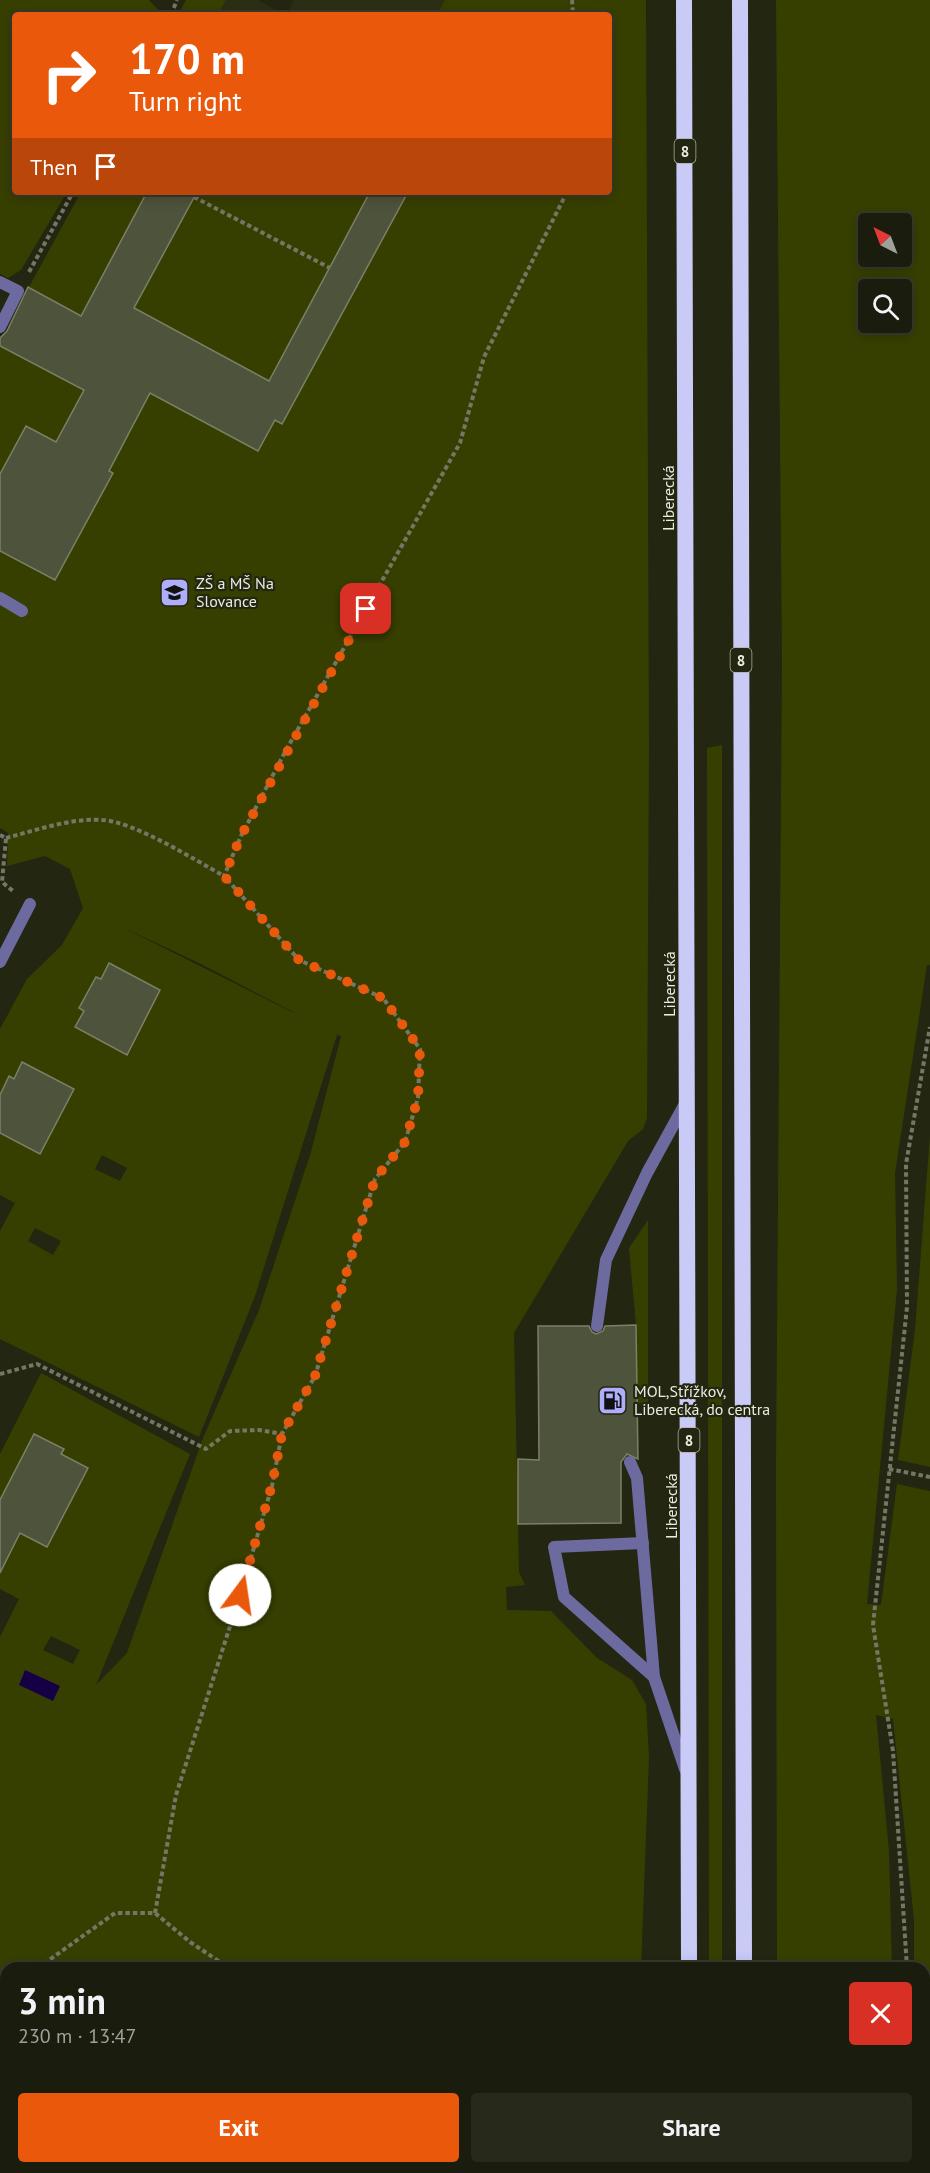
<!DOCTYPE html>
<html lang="en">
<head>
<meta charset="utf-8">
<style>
  :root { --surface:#1a1c0d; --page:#27291b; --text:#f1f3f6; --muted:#9fa19d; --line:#383a2e; --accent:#ea580c }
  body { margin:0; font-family:"PT Sans",sans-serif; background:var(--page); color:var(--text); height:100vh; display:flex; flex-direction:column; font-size:22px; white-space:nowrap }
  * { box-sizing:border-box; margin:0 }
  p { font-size:20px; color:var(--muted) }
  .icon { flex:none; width:33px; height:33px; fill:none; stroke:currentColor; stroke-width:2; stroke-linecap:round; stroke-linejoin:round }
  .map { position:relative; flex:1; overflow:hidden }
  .panel { position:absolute; left:0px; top:1962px; width:930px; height:212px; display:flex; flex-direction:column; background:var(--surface); border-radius:18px 18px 0 0; box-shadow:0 3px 15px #0003,0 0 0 2px var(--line) }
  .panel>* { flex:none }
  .banner { position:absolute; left:12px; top:12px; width:600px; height:183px; border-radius:6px; box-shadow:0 3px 15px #0003,0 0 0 2px var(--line); background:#ea580c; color:#fff; overflow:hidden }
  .needle { width:39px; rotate:318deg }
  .tools { position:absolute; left:858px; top:213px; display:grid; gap:12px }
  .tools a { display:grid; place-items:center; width:54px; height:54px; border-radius:6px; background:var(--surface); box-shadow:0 3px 15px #0003,0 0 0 2px var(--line); font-size:30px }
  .pin { position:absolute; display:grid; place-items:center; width:51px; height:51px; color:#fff; margin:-26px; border-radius:12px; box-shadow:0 3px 9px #0006 }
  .me { position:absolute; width:66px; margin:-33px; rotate:14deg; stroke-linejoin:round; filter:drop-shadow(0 0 4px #0008) }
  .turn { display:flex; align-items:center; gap:21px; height:126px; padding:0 18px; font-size:27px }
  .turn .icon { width:78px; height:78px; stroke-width:2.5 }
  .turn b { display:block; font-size:42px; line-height:51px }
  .then { display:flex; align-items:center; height:57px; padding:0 18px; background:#0003; gap:12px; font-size:22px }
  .round { display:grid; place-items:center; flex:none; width:63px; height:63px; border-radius:6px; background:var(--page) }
  .summary { display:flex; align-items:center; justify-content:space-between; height:102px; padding:0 18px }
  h1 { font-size:36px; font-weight:600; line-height:45px }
  .primary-button { display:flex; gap:12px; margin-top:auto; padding:12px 18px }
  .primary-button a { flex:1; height:69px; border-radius:6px; background:var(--accent); color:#fff; font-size:24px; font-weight:600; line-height:69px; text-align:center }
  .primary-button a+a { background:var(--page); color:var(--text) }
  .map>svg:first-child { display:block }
</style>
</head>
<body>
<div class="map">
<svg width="930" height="2173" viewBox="0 0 930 2173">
  <rect width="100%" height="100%" fill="#232611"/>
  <g fill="#2b2f13">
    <path d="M 226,0 L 258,0 L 285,15 L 218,15 Z"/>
    <path d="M 294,0 L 528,0 L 523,15 L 286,15 Z"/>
  </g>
  <g fill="#373f00" fill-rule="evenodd">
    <path d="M 0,0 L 149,0 L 162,14 L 15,15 L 15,192 L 67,192 L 21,270 L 8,278 L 0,274 Z"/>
    <path d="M 186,0 L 226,0 L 218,15 L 178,15 Z"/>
    <path d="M 445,0 L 646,0 L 649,747 L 647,1118 L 643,1129 L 628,1141 L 514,1333 L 519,1572 L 525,1585 L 506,1587 L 507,1610 L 551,1611 L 597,1658 L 632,1680 L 646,1704 L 649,1757 L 641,1968 L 6,1968 L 6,2168 L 643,2168 L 643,2173 L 0,2173 L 0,1637 L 19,1599 L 0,1589 L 0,1529 L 17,1538 L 20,1533 L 47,1547 L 88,1469 L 61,1454 L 63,1449 L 35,1434 L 0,1500 L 0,1454 L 41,1373 L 190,1454 L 96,1685 L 127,1653 L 203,1438 L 259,1310 L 311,1152 L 341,1036 L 337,1035 L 255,1296 L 199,1437 L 0,1339 L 0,1231 L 15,1203 L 0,1195 L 0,1133 L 40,1154 L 74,1089 L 23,1062 L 14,1079 L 9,1077 L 0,1095 L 0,1029 L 27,979 L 62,945 L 83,908 L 70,869 L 45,856 L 7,866 L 8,833 L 0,828 L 0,551 L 55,580 L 113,473 L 109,471 L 150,393 L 258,451 L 275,420 L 282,424 L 408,192 L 609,192 L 609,15 L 437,15 ZM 120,926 L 201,964 L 295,1013 L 294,1013 ZM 109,963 L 160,990 L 127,1054 L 75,1027 L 84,1011 L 79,1008 L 96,977 L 101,979 ZM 102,1155 L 127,1168 L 120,1181 L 95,1169 ZM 35,1228 L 61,1241 L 53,1255 L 28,1241 ZM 51,1636 L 80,1650 L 73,1664 L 43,1650 Z"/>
    <path d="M 776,0 L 930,0 L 930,965 L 927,965 L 895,1173 L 897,1289 L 867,1604 L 881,1605 L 897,1484 L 930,1491 L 930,2094 L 924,2051 L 924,1968 L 914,1968 L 914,1920 L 893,1719 L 876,1715 L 889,1851 L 892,1968 L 777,1968 L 776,1470 L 782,661 ZM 868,224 L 902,224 L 902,256 L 868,256 ZM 868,290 L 902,290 L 902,322 L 868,322 Z"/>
    <path d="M 81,192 L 147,192 L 81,316 L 29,287 Z"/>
    <path d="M 197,192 L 370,192 L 269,381 L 134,308 Z"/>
    <path d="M 0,346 L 84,390 L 56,442 L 0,474 Z"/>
    <path d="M 722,745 L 722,1968 L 709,1968 L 707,748 Z"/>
    <path d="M 930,1135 L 930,1467 L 898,1460 L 915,1330 Z"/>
    <path d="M 648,1220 L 648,1403 L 637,1403 L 636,1325 L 629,1248 Z"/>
    <path d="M 930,2153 L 930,2173 L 777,2173 L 777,2168 L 924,2168 L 924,2155 Z"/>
  </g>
  <path fill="#150046" d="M 25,1670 L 60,1686 L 53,1701 L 19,1685 Z"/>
  <g fill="#4e533c" stroke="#7b8068" stroke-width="1.5">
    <path d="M 147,192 L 197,192 L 134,308 L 269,381 L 370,192 L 408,192 L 282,424 L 275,420 L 258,451 L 150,393 L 109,471 L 113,473 L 55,580 L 0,551 L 0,474 L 26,426 L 56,442 L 84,390 L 0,346 L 0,338 L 7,331 L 28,287 L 81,316 Z"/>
    <path d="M 109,963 L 160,990 L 127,1055 L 75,1027 L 84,1011 L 79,1008 L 96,977 L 101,979 Z"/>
    <path d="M 22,1062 L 74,1089 L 40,1154 L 0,1133 L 0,1095 L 9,1076 L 14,1079 Z"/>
    <path d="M 636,1325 L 638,1459 L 627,1454 L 621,1462 L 621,1523 L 518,1524 L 518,1459 L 539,1460 L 538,1326 L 589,1326 L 592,1332 L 596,1334 L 603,1331 L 605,1326 Z"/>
    <path d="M 34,1434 L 64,1449 L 61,1454 L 88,1468 L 47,1547 L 20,1533 L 0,1573 L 0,1500 Z"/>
  </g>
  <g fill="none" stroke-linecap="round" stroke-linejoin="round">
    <g stroke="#747765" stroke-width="4" stroke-dasharray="4.5 3" stroke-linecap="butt">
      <path d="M 572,0 L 573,15"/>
      <path d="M 171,15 L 177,0"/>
      <path d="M 194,197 L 330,268"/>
      <path d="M 29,272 L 73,192"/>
      <path d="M 0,835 L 6,838 L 2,882 L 13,891"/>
      <path d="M 6,838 C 37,830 70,818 102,820 C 133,821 195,860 224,876"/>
      <path d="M 0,1374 L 37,1364 L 206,1449 L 230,1431 L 259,1430 L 282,1434"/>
      <path d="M 889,1469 L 930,1477"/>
      <path d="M 155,1913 L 176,1795 L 240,1595 L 272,1486 L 282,1434 L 315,1376 L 375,1179 L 405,1142 L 418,1098 L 420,1049 L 383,998 L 299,960 L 224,876 L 241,836 L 285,752 L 460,443 L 484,357 L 567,192"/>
      <path d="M 38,1968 L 115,1913 L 155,1913 L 190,1942 L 229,1968"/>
      <path d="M 907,1968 L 893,1751 L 873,1625 L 907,1307 L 906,1164 L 930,1027"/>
      <path d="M 0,1995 L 6,1991"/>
      <path d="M 924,2126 L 927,2136 L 930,2137"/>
      <path d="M 924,2142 L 927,2136"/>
      <path d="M 913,2168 L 913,2173"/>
    </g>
    <g stroke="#6c6a9e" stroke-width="12">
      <path d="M 0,282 L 18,291 L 0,327"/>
      <path d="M 0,598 L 22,611"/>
      <path d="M 597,1326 L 606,1260 L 647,1173 L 686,1102"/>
      <path d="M 630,1462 L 637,1478 L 654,1677 L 685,1769"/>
      <path d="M 643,1543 L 554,1547 L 564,1597 L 654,1677"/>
    </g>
    <path stroke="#6c6a9e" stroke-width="12" d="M 0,962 L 30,904"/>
    <g stroke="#cacaf7" stroke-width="16">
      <path d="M 684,0 L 689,1968"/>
      <path d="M 740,0 L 744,1968"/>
      <path d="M 745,2168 L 745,2173"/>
      <path d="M 688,2173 L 688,2168"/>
    </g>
  </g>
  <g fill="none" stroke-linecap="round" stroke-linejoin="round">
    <path stroke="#ea580c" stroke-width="10" stroke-dasharray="0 18" d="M 240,1595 L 272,1485 L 282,1434 L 315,1376 L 375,1179 L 405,1142 L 418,1098 L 420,1049 L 383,998 L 299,960 L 224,876 L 241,836 L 366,609"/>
  </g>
  <defs>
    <symbol id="school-square" viewBox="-11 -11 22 22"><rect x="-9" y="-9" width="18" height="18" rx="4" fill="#afaefa" stroke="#232611"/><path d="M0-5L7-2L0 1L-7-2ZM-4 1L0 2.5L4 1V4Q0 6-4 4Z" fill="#111"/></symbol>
    <symbol id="fuel-square" viewBox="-11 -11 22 22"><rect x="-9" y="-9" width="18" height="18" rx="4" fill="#afaefa" stroke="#232611"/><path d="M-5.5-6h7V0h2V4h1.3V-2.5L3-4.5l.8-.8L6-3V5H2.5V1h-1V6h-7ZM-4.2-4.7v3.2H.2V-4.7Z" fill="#111"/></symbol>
  </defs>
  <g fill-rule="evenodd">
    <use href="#school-square" x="158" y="576" width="33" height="33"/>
    <use href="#fuel-square" x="596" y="1384" width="33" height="33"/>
  </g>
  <g text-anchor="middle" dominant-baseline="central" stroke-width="4.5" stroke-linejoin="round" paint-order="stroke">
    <g fill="#232611" stroke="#aeb1a1" stroke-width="1.5">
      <rect x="674.5" y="139" width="21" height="24" rx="4.5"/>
      <rect x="730.5" y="648" width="21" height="24" rx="4.5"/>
      <rect x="678.5" y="1428" width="21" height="24" rx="4.5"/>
    </g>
    <g font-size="15" font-weight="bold" fill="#e9ecdf">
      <text x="685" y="151">8</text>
      <text x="741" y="660">8</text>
      <text x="689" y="1440">8</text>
    </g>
    <g font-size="16" fill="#e9ecdf" stroke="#232611">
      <text transform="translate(668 498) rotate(-90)">Liberecká</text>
      <text transform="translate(669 984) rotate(-90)">Liberecká</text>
      <text transform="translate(671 1506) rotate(-90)">Liberecká</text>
    </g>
    <g font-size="16" fill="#e9ecdf" stroke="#232611" text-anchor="start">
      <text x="196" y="583">ZŠ a MŠ Na<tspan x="196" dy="18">Slovance</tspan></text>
      <text x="634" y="1391">MOL,Střížkov,<tspan x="634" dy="18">Liberecká, do centra</tspan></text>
    </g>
  </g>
</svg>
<div class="tools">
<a><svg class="needle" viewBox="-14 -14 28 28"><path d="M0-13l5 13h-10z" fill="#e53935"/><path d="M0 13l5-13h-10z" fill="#9fa19d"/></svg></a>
<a><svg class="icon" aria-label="search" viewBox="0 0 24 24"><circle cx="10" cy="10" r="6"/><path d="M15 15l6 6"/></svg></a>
</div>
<div class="pin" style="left:366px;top:609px;background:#d93025"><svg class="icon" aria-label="arrive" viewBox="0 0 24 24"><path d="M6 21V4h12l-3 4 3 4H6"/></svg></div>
<svg class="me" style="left:240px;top:1595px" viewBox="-20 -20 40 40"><circle r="19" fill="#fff"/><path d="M0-13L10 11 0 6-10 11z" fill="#ea580c"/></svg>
<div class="banner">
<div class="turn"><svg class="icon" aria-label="right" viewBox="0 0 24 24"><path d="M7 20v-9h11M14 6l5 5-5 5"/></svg><div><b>170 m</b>Turn right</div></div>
<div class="then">Then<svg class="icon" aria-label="arrive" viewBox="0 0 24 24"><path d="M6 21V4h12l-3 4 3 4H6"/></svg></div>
</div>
<section class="panel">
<div class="summary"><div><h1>3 min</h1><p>230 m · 13:47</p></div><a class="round" style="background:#d93025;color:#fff"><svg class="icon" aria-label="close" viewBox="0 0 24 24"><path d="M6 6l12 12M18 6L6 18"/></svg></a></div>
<div class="primary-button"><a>Exit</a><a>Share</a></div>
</section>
</div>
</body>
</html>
